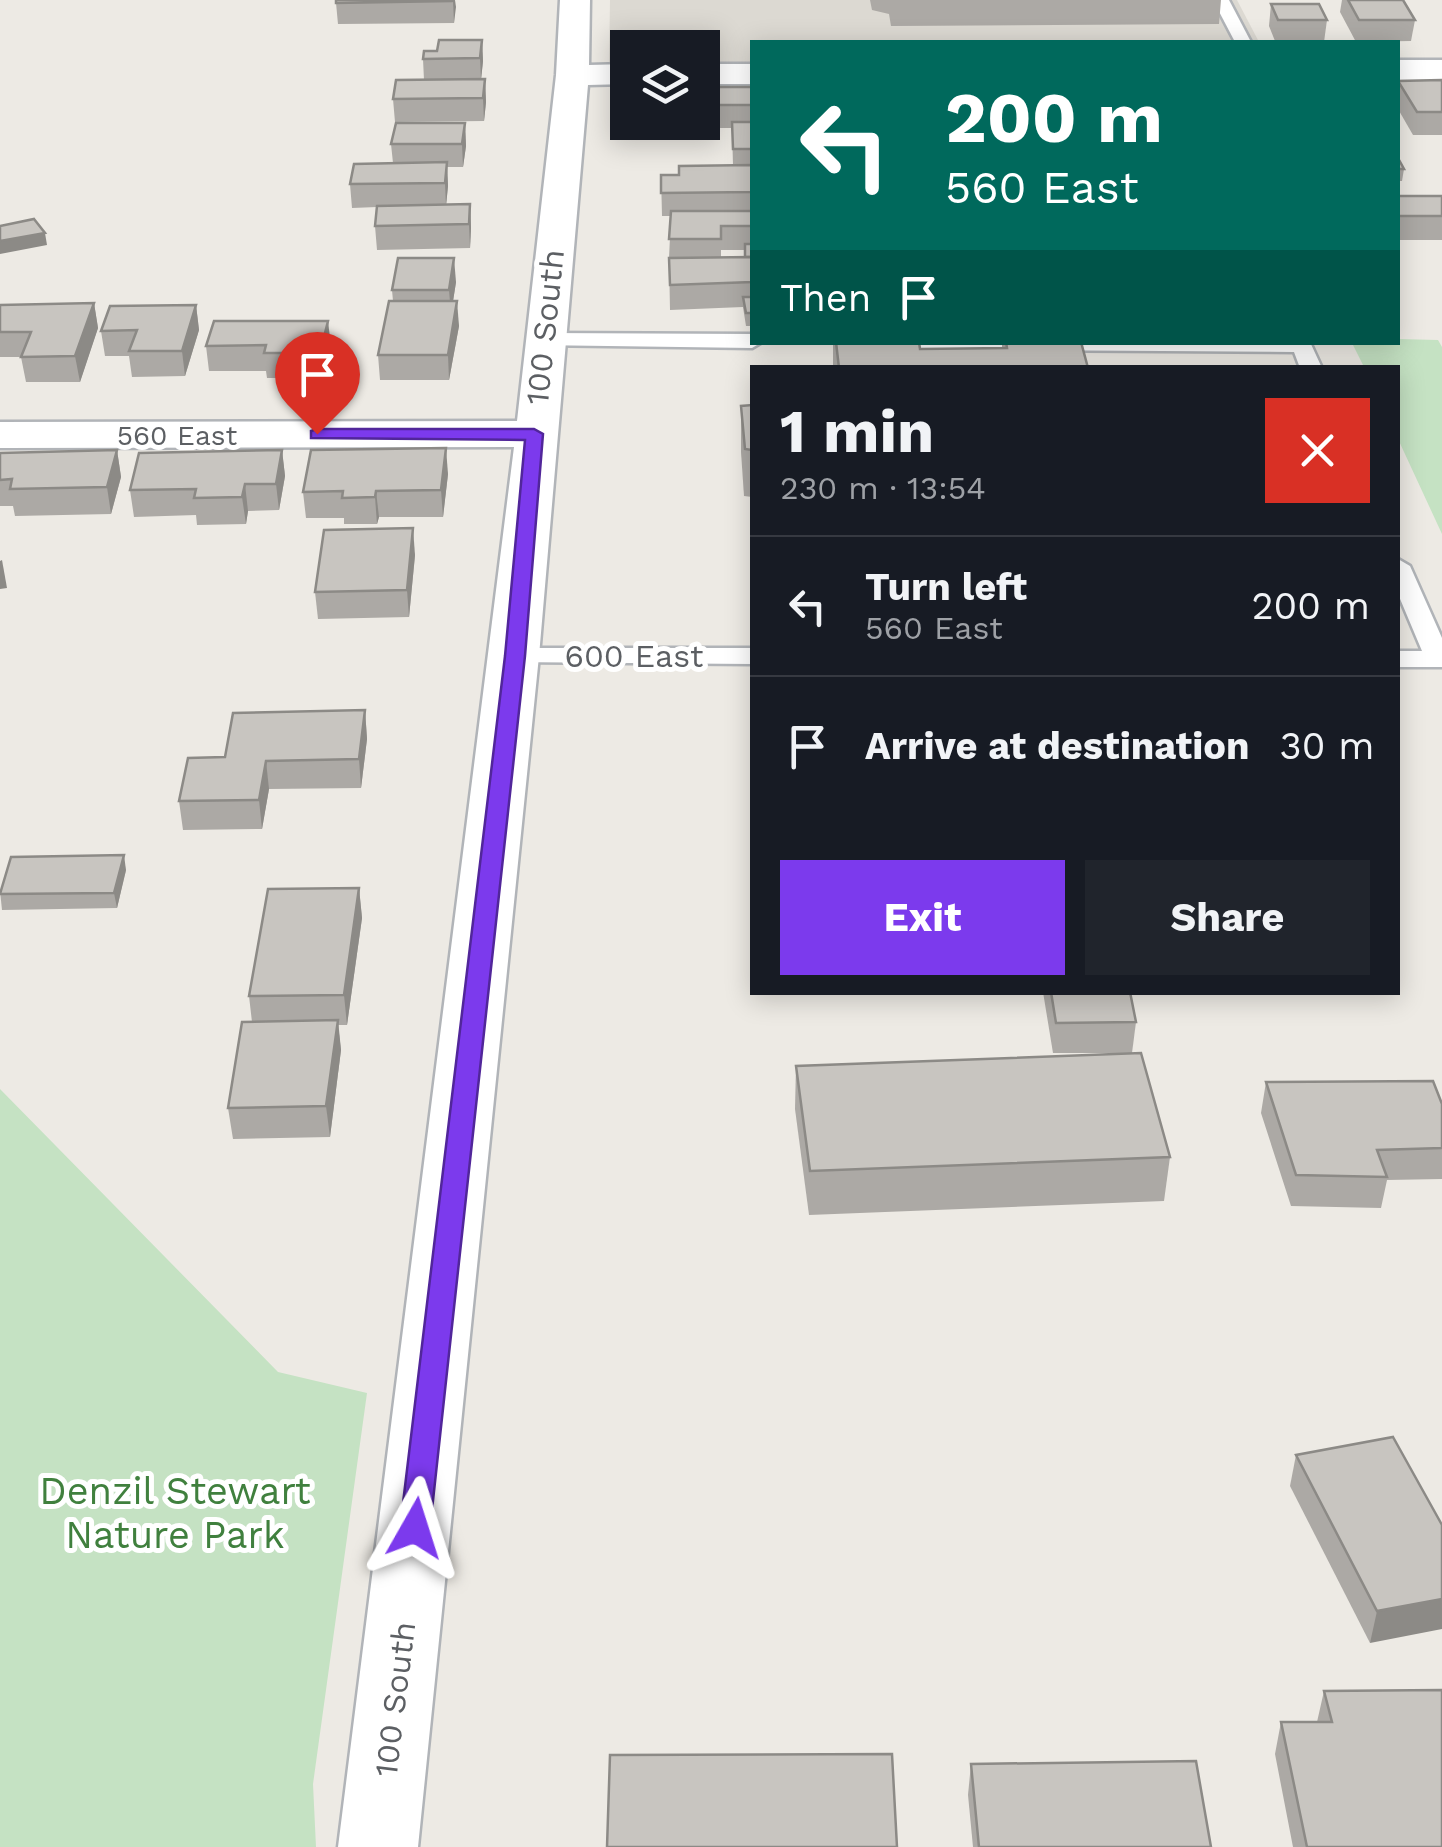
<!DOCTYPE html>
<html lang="en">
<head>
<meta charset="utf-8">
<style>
  :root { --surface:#171b24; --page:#20242c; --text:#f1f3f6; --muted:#9ea1a6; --line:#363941; --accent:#7c3aed }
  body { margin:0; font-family:"Work Sans",sans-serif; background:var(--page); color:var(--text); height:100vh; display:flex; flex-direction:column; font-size:38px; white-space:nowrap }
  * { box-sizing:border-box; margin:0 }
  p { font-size:32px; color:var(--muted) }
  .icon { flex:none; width:55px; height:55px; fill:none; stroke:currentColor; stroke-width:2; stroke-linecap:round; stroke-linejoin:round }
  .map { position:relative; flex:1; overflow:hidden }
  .details { position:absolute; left:750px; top:365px; width:650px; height:630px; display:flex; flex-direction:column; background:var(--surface); border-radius:0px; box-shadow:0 5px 25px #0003 }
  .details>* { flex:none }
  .top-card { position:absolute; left:750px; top:40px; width:650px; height:305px; border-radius:0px; box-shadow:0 5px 25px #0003; background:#00695c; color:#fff; overflow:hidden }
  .fabs { position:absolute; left:610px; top:30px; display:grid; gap:20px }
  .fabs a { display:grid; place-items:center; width:110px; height:110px; border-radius:0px; background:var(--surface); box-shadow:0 5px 25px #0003; font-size:50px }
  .pin { position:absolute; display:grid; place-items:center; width:85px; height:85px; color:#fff; margin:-102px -42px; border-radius:50% 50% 50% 0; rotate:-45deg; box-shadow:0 0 10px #0007 }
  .pin .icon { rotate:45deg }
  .me { position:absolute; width:110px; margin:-55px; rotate:6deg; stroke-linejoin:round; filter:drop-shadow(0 0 8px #0008) }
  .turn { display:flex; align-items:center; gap:35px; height:210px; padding:0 30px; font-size:45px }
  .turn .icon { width:130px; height:130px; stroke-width:2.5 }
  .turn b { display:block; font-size:70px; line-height:85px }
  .then { display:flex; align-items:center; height:95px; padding:0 30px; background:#0003; gap:20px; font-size:38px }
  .round { display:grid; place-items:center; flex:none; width:105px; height:105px; border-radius:0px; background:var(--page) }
  .summary { display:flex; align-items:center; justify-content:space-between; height:170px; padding:0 30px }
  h1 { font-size:60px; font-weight:700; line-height:75px }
  .cta { display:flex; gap:20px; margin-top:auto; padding:20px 30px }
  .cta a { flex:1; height:115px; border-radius:0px; background:var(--accent); color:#fff; font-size:40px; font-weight:700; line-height:115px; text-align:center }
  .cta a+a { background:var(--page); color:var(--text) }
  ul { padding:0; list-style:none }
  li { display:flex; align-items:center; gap:30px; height:140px; padding:0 30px; border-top:2px solid var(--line) }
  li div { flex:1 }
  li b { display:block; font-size:38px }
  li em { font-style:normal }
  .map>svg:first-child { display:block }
</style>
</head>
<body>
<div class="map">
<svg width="1442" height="1847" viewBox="0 0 1442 1847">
  <rect width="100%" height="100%" fill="#edeae4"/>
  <path fill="#dcd9d2" d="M 610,0 L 1237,0 L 1259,42 L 752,42 L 752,62 L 703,63 L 702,48 L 628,48 L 627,63 L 609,63 Z"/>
  <g fill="#c5e2c3">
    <path d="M 1398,339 L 1438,340 L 1442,347 L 1442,534 L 1398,439 L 1398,368 L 1364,367 L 1352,343 L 1398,342 Z"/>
    <path d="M 0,1089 L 278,1372 L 367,1393 L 313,1784 L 316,1847 L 0,1847 Z"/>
  </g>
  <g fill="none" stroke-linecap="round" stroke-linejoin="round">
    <defs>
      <g id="service">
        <path d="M 1213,0 L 1229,0 L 1251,42 L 1235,42 Z"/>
        <path d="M 544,333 L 752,334 L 752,342 L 762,342 L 752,348 L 536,345 L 533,340 Z"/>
        <path d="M 850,342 L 1310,342 L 1322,368 L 1300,368 L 1294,352 L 861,349 Z"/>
        <path d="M 1398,559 L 1410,566 L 1442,638 L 1442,667 L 1398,667 L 1398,651 L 1422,651 L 1398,594 Z"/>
        <path d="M 515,648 L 752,648 L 752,664 L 506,662 L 502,656 Z"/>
      </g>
      <g id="minor">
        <path d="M 560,0 L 590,0 L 589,65 L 628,64 L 628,84 L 588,85 L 539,656 L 418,1847 L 338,1847 L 514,447 L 0,448 L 0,422 L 517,421 L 556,75 Z"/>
        <rect x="1398" y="60" width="44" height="20"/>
        <rect x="702" y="64" width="50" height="20"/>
      </g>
    </defs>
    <use href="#service" stroke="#b1b4b8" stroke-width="5"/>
    <use href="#minor" stroke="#b1b4b8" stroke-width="5"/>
    <use href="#service" fill="#fff" fill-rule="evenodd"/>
    <use href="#minor" fill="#fff" fill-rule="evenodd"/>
  </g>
  <g fill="#aca9a5" fill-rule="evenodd">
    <path d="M 455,0 L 454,23 L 338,24 L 336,3 Z"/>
    <path d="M 870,0 L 1221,0 L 1219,24 L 891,26 L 889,14 L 872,10 Z"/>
    <path d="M 1342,0 L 1403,0 L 1415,20 L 1411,41 L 1356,42 L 1340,12 Z"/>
    <path d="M 1271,4 L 1327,20 L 1324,42 L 1275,41 L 1269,26 Z"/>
    <path d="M 482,40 L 483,61 L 481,79 L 485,79 L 486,102 L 484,121 L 395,122 L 393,99 L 424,80 L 423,59 L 437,51 Z"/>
    <path d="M 1442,80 L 1442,135 L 1413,135 L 1398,109 L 1398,81 Z"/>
    <path d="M 702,87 L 752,87 L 752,326 L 746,326 L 743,307 L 670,310 L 669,258 L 671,216 L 662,216 L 661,175 L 679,175 L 733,165 L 732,128 L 714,128 L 713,139 L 658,139 L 658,122 L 702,122 ZM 721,250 L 745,250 L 745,257 L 721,257 Z"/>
    <path d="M 465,123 L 466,146 L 463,167 L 447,167 L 448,186 L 446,205 L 470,204 L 471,228 L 470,248 L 377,250 L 375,226 L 377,207 L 352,208 L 350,184 L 393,163 L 391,144 Z"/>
    <path d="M 1398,158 L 1404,169 L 1402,181 L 1398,181 Z"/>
    <rect x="1398" y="196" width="44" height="44"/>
    <path d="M 456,282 L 453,301 L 459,326 L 449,380 L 380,380 L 378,355 L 393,301 L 392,290 Z"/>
    <path d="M 94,303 L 98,328 L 80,382 L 26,382 L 21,357 L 0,357 L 0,305 Z"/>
    <path d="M 196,305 L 199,330 L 185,376 L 132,377 L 129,356 L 105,356 L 101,331 Z"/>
    <path d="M 833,342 L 919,342 L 920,349 L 1002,348 L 1002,342 L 1081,342 L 1088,368 L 833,368 Z"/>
    <path d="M 206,346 L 331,346 L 323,378 L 267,378 L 266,371 L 209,371 Z"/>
    <path d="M 752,405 L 752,497 L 744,496 L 741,452 L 741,406 Z"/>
    <path d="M 117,450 L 121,477 L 111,514 L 15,516 L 13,506 L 0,506 L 0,453 Z"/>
    <path d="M 282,450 L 285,476 L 279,510 L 248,511 L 246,524 L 197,525 L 196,515 L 134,517 L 130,490 Z"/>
    <path d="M 448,474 L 443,517 L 379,517 L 377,524 L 344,524 L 344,518 L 306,518 L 303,492 Z"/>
    <path d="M 415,555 L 409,617 L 318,619 L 315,592 Z"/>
    <path d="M 365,710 L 367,739 L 361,788 L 269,789 L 262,829 L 183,830 L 179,801 L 225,757 Z"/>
    <path d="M 126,870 L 117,908 L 2,910 L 0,891 Z"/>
    <path d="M 359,888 L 362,918 L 347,1025 L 338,1025 L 341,1050 L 330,1137 L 233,1139 L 228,1108 L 252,1022 L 249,996 Z"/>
    <path d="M 1043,992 L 1130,992 L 1136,1022 L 1132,1053 L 1053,1053 Z"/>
    <path d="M 796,1066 L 1170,1157 L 1164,1201 L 809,1215 L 795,1109 Z"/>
    <path d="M 1266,1082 L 1442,1104 L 1442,1179 L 1387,1180 L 1381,1208 L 1291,1206 L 1261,1113 Z"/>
    <path d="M 1296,1455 L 1442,1525 L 1370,1643 L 1290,1486 Z"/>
    <path d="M 1324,1691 L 1442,1847 L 1293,1847 L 1275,1754 L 1281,1722 L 1317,1722 Z"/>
    <path d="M 971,1764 L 1211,1847 L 973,1847 L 968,1795 Z"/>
  </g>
  <g fill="#8c8a86">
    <path d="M 453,0 L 455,0 L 456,7 L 454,23 Z"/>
    <path d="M 482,40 L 483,61 L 481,80 L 480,58 Z"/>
    <path d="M 485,79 L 486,102 L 484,121 L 483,98 Z"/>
    <path d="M 465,123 L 466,146 L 463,167 L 462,144 Z"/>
    <path d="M 447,162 L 448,186 L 446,206 L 445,183 Z"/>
    <path d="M 470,204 L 471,228 L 470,248 L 469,224 Z"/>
    <path d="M 45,233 L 47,245 L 0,254 L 0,241 Z"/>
    <path d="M 454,258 L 456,282 L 451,314 L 449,290 Z"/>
    <path d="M 457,301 L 459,326 L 449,380 L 448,355 Z"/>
    <path d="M 94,303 L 98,328 L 80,382 L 75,356 Z"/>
    <path d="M 196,305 L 199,330 L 185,376 L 182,351 Z"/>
    <path d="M 328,321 L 331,346 L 323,378 L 320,353 Z"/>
    <path d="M 446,448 L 448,474 L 443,517 L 441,490 Z"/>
    <path d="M 117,450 L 121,477 L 111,514 L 107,487 Z"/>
    <path d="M 282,450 L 285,476 L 279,510 L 276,484 Z"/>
    <path d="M 245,484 L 248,511 L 246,524 L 242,497 Z"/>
    <path d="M 376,491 L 379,517 L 377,524 L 375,497 Z"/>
    <path d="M 413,528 L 415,555 L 409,617 L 407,590 Z"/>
    <path d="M 2,560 L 7,588 L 0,589 L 0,561 Z"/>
    <path d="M 365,710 L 367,739 L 361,788 L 359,759 Z"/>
    <path d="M 266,761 L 269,789 L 262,829 L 259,800 Z"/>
    <path d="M 124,855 L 126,870 L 117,908 L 114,893 Z"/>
    <path d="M 359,888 L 362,918 L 347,1025 L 344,995 Z"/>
    <path d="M 338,1020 L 341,1050 L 330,1137 L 326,1106 Z"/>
    <path d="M 1442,1599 L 1442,1629 L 1370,1643 L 1377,1611 Z"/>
  </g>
  <g fill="#c8c5c0" stroke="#8c8a86" stroke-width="2.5">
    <path d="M 336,0 L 453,0 L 452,1 L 336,3 Z"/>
    <path d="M 1348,0 L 1403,0 L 1415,20 L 1359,20 Z"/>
    <path d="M 1271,4 L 1319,4 L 1327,20 L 1278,20 Z"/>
    <path d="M 439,40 L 482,40 L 480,58 L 423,59 L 424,51 L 437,51 Z"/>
    <path d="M 485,79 L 483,98 L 393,99 L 396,80 Z"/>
    <path d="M 1442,80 L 1442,112 L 1417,112 L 1398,81 Z"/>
    <path d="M 702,87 L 752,87 L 752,105 L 714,105 L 713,116 L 702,116 Z"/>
    <path d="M 732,122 L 752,122 L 752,149 L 733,149 Z"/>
    <path d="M 396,123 L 465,123 L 462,144 L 391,144 Z"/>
    <path d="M 1398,158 L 1404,169 L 1398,169 Z"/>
    <path d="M 447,162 L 445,183 L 350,184 L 354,164 Z"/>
    <path d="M 752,165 L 752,192 L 661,193 L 661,175 L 679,175 L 679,166 Z"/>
    <rect x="1398" y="196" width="44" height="20"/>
    <path d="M 470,204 L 469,224 L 375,226 L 377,206 Z"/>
    <path d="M 671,211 L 752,211 L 752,226 L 721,226 L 721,239 L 669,239 Z"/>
    <path d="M 34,219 L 45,233 L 0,241 L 0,226 Z"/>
    <rect x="745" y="244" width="7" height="13"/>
    <path d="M 752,257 L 752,282 L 670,285 L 669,258 Z"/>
    <path d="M 398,258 L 454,258 L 449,290 L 392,290 Z"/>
    <path d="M 743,297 L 752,297 L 752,313 L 746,313 Z"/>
    <path d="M 389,301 L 457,301 L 448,355 L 378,355 Z"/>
    <path d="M 94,303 L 75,356 L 21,357 L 31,332 L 0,332 L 0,305 Z"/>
    <path d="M 196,305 L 182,351 L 129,351 L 137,330 L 101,331 L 110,306 Z"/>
    <path d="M 214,321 L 328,321 L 320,353 L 264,353 L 266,345 L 206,346 Z"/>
    <path d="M 836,342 L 919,342 L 920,349 L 1007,348 L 1006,342 L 1081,342 L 1088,368 L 839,368 Z"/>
    <path d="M 752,405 L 752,450 L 745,449 L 741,406 Z"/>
    <path d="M 446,448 L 441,490 L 376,491 L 375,497 L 342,498 L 343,491 L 303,492 L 311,450 Z"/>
    <path d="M 117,450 L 107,487 L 10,489 L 12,479 L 0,480 L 0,453 Z"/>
    <path d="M 282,450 L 276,484 L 245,484 L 242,497 L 194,498 L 196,489 L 130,490 L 139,453 Z"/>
    <path d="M 413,528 L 407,590 L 315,592 L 324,530 Z"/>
    <path d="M 365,710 L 359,759 L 266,761 L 259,800 L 179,801 L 188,758 L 225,757 L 233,713 Z"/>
    <path d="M 124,855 L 114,893 L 0,894 L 11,857 Z"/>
    <path d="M 359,888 L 344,995 L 249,996 L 268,889 Z"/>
    <path d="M 1051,992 L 1130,992 L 1136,1022 L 1056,1023 Z"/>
    <path d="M 338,1020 L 326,1106 L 228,1108 L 242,1022 Z"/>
    <path d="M 1141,1053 L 1170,1157 L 810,1171 L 796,1066 Z"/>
    <path d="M 1433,1081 L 1442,1104 L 1442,1148 L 1377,1150 L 1387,1177 L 1296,1175 L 1266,1082 Z"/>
    <path d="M 1393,1437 L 1442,1525 L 1442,1599 L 1377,1611 L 1296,1455 Z"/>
    <path d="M 1442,1690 L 1442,1847 L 1307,1847 L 1281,1722 L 1332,1722 L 1324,1691 Z"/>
    <path d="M 892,1754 L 897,1847 L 607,1847 L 610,1755 Z"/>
    <path d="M 1196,1761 L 1211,1847 L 979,1847 L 971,1764 Z"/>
  </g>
  <path fill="#7c3aed" stroke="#51269a" stroke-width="2.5" d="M 317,429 L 534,429 L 543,434 L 525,656 L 430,1528 L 425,1536 L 415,1539 L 405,1536 L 400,1528 L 505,656 L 525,440 L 311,438 L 311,431 Z"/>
  <g text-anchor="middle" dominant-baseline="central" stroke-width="10" stroke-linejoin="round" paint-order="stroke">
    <g font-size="28" fill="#5c5f63" stroke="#fff">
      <text x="177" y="435">560 East</text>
    </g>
    <g font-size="32" fill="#5c5f63" stroke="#fff">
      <text transform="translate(545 327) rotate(-84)">100 South</text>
      <text x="634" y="656">600 East</text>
      <text transform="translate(395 1699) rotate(-83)">100 South</text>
    </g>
    <g font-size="38" fill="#40803e" stroke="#fff">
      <text x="175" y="1491">Denzil Stewart<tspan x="175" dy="44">Nature Park</tspan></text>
    </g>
  </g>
</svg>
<div class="fabs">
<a><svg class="icon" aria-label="layers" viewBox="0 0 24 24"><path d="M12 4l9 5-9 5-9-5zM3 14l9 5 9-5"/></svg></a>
</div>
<div class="pin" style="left:317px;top:434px;background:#d93025"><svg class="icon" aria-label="arrive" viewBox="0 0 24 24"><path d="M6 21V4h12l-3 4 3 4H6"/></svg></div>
<svg class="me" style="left:415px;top:1528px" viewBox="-20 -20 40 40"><path d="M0-17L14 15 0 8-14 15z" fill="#7c3aed" stroke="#fff" stroke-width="4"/></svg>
<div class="top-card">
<div class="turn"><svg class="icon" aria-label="left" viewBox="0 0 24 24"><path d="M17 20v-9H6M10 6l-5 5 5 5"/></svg><div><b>200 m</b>560 East</div></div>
<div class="then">Then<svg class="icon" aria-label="arrive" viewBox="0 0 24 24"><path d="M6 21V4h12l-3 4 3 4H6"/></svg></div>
</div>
<section class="details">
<div class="summary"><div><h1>1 min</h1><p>230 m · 13:54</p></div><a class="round" style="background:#d93025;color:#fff"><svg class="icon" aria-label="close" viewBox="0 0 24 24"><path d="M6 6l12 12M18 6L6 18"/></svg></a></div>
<ul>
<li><svg class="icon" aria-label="left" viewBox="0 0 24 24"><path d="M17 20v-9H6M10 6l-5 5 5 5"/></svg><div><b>Turn left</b><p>560 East</p></div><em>200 m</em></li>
<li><svg class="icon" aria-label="arrive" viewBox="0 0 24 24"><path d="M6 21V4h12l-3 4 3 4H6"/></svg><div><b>Arrive at destination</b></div><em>30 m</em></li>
</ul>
<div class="cta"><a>Exit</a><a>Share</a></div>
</section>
</div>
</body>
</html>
